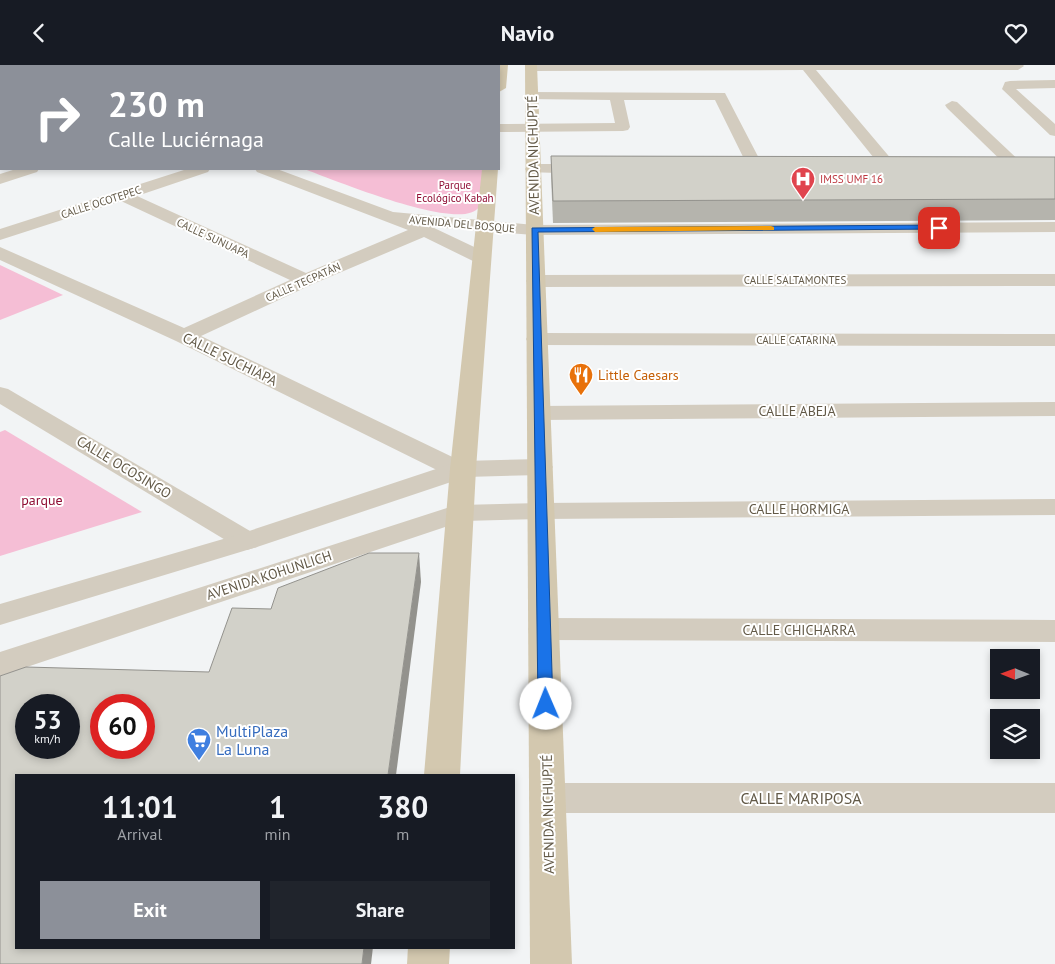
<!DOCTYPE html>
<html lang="en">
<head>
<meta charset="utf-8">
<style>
  :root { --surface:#171b24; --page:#20242c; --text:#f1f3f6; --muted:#9ea1a6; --accent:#8c9099 }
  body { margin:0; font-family:"PT Sans",sans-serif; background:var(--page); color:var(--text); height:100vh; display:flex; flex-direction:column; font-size:19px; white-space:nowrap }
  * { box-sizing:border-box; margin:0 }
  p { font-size:16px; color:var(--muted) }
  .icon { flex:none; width:28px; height:28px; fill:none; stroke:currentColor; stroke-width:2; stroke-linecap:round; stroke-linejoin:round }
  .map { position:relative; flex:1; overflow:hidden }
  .details { position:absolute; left:15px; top:709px; width:500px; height:175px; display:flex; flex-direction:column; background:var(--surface); border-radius:0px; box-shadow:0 2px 8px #0003 }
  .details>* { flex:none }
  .guide { position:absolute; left:0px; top:0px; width:500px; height:105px; box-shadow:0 2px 8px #0003; background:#8c9099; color:#fff; overflow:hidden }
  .needle { width:32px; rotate:271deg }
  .tools { position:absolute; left:990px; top:584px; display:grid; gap:10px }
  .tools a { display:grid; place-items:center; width:50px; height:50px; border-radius:0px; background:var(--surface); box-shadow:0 2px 8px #0003; font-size:25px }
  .speed { position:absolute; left:15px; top:629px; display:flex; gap:10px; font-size:25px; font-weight:700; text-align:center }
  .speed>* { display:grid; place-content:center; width:65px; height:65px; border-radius:50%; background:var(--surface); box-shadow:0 2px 8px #0003; line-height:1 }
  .speed small { font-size:12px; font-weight:400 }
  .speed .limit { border:8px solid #d22; background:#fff; color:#111 }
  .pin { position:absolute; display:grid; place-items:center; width:42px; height:42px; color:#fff; margin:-21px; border-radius:10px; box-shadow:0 2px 8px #0006 }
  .me { position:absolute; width:55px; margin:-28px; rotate:359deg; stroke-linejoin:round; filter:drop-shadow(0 0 4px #0008) }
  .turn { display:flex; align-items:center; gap:18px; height:105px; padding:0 25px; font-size:22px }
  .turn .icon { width:65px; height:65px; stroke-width:2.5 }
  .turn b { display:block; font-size:35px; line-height:42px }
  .eta { display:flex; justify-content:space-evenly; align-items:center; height:85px; text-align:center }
  .eta b { font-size:30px; font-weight:800; line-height:35px }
  .button { display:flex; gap:10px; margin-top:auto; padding:10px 25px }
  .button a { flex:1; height:58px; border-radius:0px; background:var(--accent); color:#fff; font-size:20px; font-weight:800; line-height:58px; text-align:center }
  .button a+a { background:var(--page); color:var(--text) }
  header { display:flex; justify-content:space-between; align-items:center; height:65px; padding:0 25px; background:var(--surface); font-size:22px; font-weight:800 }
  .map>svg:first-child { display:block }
</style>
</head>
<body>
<header><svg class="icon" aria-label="back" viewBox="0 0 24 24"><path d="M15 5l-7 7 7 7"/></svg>Navio<svg class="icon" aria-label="heart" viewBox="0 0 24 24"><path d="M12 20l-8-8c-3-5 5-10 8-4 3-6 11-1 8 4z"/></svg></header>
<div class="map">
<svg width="1055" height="899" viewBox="0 0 1055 899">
  <rect width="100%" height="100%" fill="#f2f4f5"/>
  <g fill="#f5bed5">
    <path d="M 12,0 L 484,0 L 15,1 Z"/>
    <path d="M 304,104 L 482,104 C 482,115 484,132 479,142 C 462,169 330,113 304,104 Z"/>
    <path d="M 0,200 L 63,230 L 0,255 Z"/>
    <path d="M 5,365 L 142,447 L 0,491 L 0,367 Z"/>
  </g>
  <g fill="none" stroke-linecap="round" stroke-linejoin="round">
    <g fill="#d3ccbf" fill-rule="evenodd">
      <path d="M 526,0 L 1023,0 L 1024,1 L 1018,5 L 816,5 L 898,102 L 900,105 L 898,108 L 886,108 L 803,5 L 531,6 L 527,5 L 525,2 Z"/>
      <path d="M 0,3 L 1,4 L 1,12 L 0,12 Z"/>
      <path d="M 1055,15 L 1055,23 L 1016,24 L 1055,59 L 1055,71 L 1050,70 L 1002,24 L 1005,17 L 1010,16 Z"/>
      <path d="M 532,27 L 725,28 L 765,105 L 763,108 L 751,108 L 715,35 L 624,35 L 630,62 L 628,65 L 623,66 L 499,67 L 499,59 L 615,58 L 610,35 L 527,34 L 525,31 L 527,28 Z"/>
      <path d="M 952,36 L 957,37 L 1027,103 L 1029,106 L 1027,109 L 1015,109 L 947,43 L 945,40 Z"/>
      <rect x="0" y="61" width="1" height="8"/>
      <path d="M 533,99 L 589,99 L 595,101 L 597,104 L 595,107 L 589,109 L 527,107 L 525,104 L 527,101 Z"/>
      <path d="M 16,104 L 39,104 L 37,107 L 0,119 L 0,109 Z"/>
      <path d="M 187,104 L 210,104 L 208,107 L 137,131 L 306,208 L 408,165 L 257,107 L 255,104 L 277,104 L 393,147 L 534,160 L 1055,157 L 1055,167 L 534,170 L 432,162 L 489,189 L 491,193 L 489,197 L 482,199 L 475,197 L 424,172 L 313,219 L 201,271 L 467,399 L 471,405 L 467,411 L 458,413 L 449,411 L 176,276 L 0,195 L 0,182 L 184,263 L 290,215 L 121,136 L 0,175 L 0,164 Z"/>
      <path d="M 1055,209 L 1055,221 L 536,222 L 529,220 L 526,216 L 529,212 L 536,210 Z"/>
      <path d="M 537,268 L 1055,269 L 1055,281 L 537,280 L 529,279 L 526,274 L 529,269 Z"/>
      <path d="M 0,322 L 8,324 L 257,470 L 261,476 L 257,482 L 247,485 L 237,482 L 0,339 Z"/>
      <path d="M 1055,337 L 1055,351 L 539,355 L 530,353 L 527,348 L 530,343 L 539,341 Z"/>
      <path d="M 1055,434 L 1055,450 L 542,454 L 532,452 L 528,446 L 532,440 L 542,438 Z"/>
      <path d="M 544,553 L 1055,555 L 1055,577 L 544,575 L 533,572 L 528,564 L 533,556 Z"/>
      <path d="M 548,718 L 1055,718 L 1055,748 L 548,748 L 535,744 L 529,733 L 535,722 Z"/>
    </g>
    <g fill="#d3ccbf" fill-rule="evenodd">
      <path d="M 540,394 L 549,397 L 553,402 L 549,407 L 540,410 L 466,412 L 257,482 L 0,560 L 0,539 L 237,470 L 454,398 L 463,396 Z"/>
      <path d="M 542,438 L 552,440 L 556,446 L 552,452 L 542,454 L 463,456 L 0,611 L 0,587 L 450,442 L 460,440 Z"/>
    </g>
    <g fill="#d3c8af" fill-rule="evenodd">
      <path d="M 496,0 L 508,0 L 506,23 L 499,27 L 499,1 Z"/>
      <path d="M 525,0 L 537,0 L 572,899 L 530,899 Z"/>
      <path d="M 482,104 L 498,104 L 476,404 L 460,710 L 424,710 L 450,404 Z"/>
      <path d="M 408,882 L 450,882 L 449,899 L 407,899 Z"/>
    </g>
  </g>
  <path fill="#b5b4ad" d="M 551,91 L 1055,92 L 1055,155 L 553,158 L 551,111 Z"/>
  <g fill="#93928d">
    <path d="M 419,488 L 421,517 L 396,710 L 388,710 Z"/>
    <path d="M 364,882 L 373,882 L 371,899 L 362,899 Z"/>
  </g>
  <g fill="#d2d1c9" stroke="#93928d" fill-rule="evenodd">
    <path d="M 551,91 L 1055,92 L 1055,134 L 553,136 Z"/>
    <path d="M 369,488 L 419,488 L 388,710 L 16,710 L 16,882 L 364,882 L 362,899 L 0,899 L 0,611 L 26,602 L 209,607 L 232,543 L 271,544 L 278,523 ZM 26,640 L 69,640 L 69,682 L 26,682 ZM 101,640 L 144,640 L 144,682 L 101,682 Z"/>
  </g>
  <path fill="#1a73e8" stroke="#114b97" d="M 939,160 L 943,163 L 942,164 L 538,167 L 553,639 L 550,643 L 546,644 L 541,643 L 538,639 L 532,163 Z"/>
  <path fill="#f59e0b" d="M 771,161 L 774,162 L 774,165 L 595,167 L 592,164 L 595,162 Z"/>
  <defs>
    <symbol id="hospital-pin" viewBox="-11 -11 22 30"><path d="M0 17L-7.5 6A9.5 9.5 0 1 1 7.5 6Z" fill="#e0444e" stroke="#fff"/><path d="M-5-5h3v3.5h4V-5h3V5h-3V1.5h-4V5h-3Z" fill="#fff"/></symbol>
    <symbol id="restaurant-pin" viewBox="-11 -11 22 30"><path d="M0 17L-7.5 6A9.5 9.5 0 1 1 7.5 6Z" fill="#e8710a" stroke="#fff"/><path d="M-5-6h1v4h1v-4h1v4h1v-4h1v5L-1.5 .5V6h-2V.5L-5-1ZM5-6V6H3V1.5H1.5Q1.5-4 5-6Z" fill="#fff"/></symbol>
    <symbol id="supermarket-pin" viewBox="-11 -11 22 30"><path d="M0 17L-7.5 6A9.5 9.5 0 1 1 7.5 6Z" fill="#3f7fe0" stroke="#fff"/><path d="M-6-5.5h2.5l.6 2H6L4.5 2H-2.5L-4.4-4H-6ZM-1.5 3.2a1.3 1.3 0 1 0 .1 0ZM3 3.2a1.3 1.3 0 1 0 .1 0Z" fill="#fff"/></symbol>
  </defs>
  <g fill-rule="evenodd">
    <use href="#hospital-pin" x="789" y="100" width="28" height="38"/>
    <use href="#restaurant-pin" x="567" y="296" width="28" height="38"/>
    <use href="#supermarket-pin" x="185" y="661" width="28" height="38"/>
  </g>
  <g text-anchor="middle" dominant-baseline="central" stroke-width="4" stroke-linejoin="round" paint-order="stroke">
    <g font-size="11" fill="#be3a42" stroke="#fff" text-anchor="start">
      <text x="820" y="114">IMSS UMF 16</text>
    </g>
    <g font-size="11" fill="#8f0d34" stroke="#fff">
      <text x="455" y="120">Parque<tspan x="455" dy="13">Ecológico Kabah</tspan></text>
    </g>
    <g font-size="11" fill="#625947" stroke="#fff">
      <text transform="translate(101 137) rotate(-18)">CALLE OCOTEPEC</text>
      <text transform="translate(462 159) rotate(5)">AVENIDA DEL BOSQUE</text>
      <text transform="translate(213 173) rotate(25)">CALLE SUNUAPA</text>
      <text x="795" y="215">CALLE SALTAMONTES</text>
      <text transform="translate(303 217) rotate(-24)">CALLE TECPATÁN</text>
      <text x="796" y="275">CALLE CATARINA</text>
    </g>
    <g font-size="14" fill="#625947" stroke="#fff">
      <text transform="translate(533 90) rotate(-91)">AVENIDA NICHUPTÉ</text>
      <text transform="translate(230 294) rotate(26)">CALLE SUCHIAPA</text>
      <text x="797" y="346">CALLE ABEJA</text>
      <text transform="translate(124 402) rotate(31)">CALLE OCOSINGO</text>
      <text x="799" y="444">CALLE HORMIGA</text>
      <text transform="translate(269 510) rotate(-18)">AVENIDA KOHUNLICH</text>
      <text x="799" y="565">CALLE CHICHARRA</text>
      <text transform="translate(548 749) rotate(-91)">AVENIDA NICHUPTÉ</text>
    </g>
    <g font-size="14" fill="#c56008" stroke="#fff" text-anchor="start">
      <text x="598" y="310">Little Caesars</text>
    </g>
    <g font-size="14" fill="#8f0d34" stroke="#fff">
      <text x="42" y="435">parque</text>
    </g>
    <g font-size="16" fill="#366cbe" stroke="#fff" text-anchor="start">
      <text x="216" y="666">MultiPlaza<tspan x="216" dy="18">La Luna</tspan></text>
    </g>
    <g font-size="16" fill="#625947" stroke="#fff">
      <text x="801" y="733">CALLE MARIPOSA</text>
    </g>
  </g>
</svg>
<div class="tools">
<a><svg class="needle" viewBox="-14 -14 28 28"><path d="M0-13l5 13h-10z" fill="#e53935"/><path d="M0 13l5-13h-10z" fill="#9ea1a6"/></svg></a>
<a><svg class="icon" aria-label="layers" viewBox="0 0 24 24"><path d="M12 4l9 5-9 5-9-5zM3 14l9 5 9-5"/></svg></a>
</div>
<div class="speed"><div>53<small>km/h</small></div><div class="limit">60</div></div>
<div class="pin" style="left:939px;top:163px;background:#d93025"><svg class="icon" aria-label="arrive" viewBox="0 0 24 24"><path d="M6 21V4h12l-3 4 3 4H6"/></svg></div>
<svg class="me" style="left:546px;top:639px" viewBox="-20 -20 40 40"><circle r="19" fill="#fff"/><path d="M0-13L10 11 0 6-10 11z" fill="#1a73e8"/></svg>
<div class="guide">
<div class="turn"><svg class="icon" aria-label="right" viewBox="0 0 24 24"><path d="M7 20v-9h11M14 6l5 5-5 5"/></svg><div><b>230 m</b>Calle Luciérnaga</div></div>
</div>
<section class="details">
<div class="eta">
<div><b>11:01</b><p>Arrival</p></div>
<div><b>1</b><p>min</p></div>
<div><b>380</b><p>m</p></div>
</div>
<div class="button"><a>Exit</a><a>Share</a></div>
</section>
</div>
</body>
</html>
